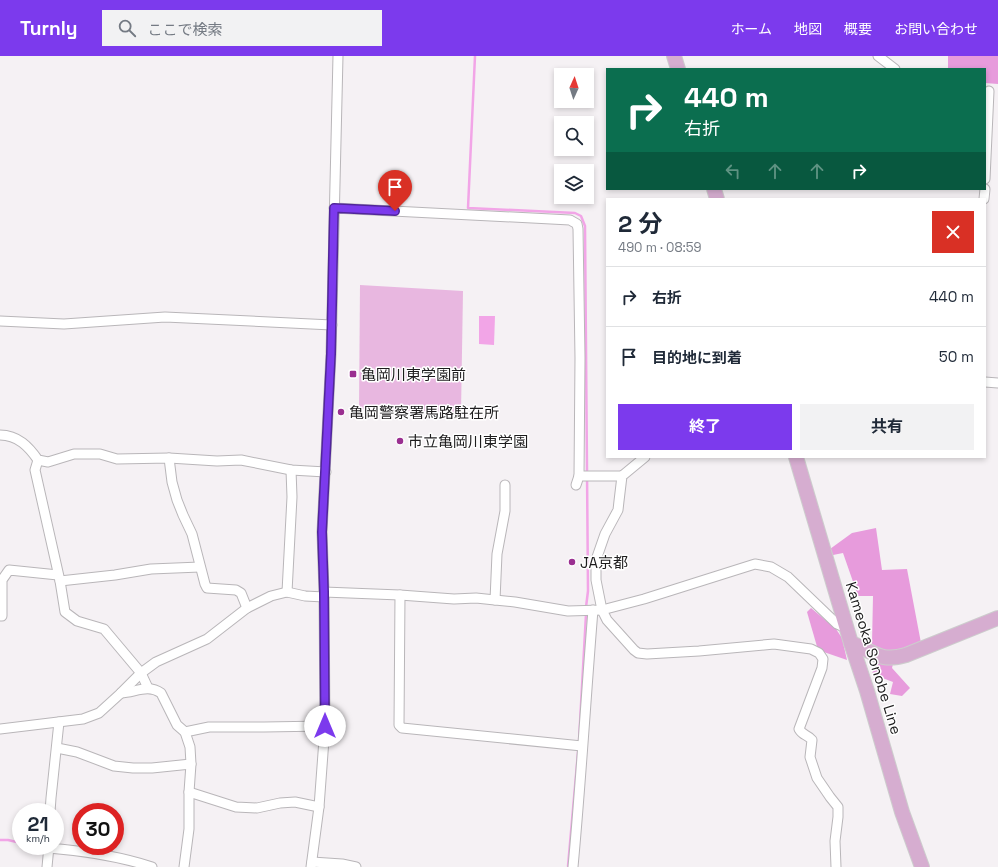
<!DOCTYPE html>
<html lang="ja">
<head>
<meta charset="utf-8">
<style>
  :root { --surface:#fff; --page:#f2f2f3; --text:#1f2937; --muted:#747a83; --line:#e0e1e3; --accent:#7c3aed }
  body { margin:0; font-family:"Space Grotesk","Noto Sans JP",sans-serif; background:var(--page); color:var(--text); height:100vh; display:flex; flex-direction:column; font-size:15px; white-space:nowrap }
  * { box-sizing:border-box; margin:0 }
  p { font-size:13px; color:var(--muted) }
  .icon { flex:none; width:22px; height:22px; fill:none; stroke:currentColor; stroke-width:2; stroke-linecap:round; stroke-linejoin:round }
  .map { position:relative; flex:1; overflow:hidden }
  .details { position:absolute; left:606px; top:142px; width:380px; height:260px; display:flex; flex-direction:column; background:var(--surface); border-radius:0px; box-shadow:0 2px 6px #0003 }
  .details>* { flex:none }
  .guide { position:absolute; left:606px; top:12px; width:380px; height:122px; border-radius:0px; box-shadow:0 2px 6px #0003; background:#0b6e4f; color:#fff; overflow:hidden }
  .needle { width:26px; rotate:3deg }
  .tools { position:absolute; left:554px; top:12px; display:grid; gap:8px }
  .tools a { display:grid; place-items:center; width:40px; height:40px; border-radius:0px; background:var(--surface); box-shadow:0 2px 6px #0003; font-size:20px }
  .speed { position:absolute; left:12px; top:747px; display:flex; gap:8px; font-size:20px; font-weight:700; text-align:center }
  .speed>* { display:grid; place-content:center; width:52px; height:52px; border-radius:50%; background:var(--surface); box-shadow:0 2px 6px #0003; line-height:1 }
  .speed small { font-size:10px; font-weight:400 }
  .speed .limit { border:6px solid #d22; background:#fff; color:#111 }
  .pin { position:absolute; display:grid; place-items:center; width:34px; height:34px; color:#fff; margin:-41px -17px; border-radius:50% 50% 50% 0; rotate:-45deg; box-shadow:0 0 4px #0007 }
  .pin .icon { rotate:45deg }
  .me { position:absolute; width:44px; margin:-22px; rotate:0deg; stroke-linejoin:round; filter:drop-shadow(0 0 3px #0008) }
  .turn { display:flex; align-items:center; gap:14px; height:84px; padding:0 12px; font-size:18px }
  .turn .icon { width:52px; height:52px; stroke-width:2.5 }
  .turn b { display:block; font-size:28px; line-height:34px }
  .lanes { display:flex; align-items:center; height:38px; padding:0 12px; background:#0003; justify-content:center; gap:20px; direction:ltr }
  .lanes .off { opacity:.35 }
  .round { display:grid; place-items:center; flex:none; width:42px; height:42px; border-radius:0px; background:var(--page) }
  .overview { display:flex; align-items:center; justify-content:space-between; height:68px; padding:0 12px }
  h1 { font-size:24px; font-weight:700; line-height:30px }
  .action { display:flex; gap:8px; margin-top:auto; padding:8px 12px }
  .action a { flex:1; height:46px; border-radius:0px; background:var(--accent); color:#fff; font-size:16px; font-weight:700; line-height:46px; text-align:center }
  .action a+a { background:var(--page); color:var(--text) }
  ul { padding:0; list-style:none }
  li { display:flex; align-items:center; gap:12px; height:60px; padding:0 12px; border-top:1px solid var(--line) }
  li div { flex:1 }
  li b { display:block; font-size:15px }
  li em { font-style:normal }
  header { display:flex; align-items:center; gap:24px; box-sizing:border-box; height:56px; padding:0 20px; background:var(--accent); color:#fff }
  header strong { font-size:19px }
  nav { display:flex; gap:22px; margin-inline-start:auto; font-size:14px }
  .search { width:280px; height:36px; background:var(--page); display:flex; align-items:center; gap:10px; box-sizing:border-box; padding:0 14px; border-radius:0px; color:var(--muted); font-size:15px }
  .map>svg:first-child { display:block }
</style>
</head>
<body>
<header>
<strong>Turnly</strong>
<div class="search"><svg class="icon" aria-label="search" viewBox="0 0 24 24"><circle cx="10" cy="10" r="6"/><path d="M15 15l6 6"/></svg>ここで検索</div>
<nav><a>ホーム</a><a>地図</a><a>概要</a><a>お問い合わせ</a></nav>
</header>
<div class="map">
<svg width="998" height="811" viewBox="0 0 998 811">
  <rect width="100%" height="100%" fill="#f5f1f4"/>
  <path fill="#e8b7e0" d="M 360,229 L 463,235 L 461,356 L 359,353 Z"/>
  <g fill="#e79bdc">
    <path d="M 948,0 L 998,0 L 998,28 L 985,27 L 985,13 L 948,13 Z"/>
    <path d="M 876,472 L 882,514 L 907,513 L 921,587 L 896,596 L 892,612 L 910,632 L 902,640 L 890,638 L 893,626 L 872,618 L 879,594 L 872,588 L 873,540 L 858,540 L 843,497 L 833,499 L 830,493 L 852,477 Z"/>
    <path d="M 811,552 L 836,573 L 842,582 L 847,604 L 818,594 L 807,556 Z"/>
  </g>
  <path fill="#f2a5e7" d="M 479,260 L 495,260 L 494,289 L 479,288 Z"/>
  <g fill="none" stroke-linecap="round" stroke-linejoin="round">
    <g stroke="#f2a5e7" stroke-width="2.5">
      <path d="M 475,0 L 468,152 L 575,157 L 581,160 L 585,170 L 588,535 L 586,551"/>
      <path d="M 0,784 L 8,784 L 21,787"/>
      <path d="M 568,810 L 579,685 L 586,558"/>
    </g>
    <defs>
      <g id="minor">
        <path d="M 878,0 L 895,13"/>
        <path d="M 985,123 L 989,35"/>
        <path d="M 984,143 L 985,133"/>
        <path d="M 334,152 L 570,164 L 577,168 L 578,173 L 580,302 L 579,420"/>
        <path d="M 0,265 L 64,268 L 165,261 L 332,269"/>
        <path d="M 985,326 L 998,327"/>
        <path d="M 0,379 C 18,379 29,391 38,404 L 48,406 L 74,398 L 100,398 L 117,403 L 169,402 L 217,405 L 241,404 L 291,414 L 326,416"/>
        <path d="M 645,401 L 622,420 L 619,445 L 618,454 L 605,478 L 597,501 L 596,512 L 596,524 L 602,554 L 607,564 L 634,594 L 638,597 L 647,598 L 699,595 L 774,588 L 811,593 L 819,597 L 823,603 L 822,612 L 799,673 C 803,680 807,678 812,684 L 810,701 L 817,722 L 830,741 L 838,751 L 838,761 L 835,785 L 836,811"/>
        <path d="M 169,402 L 172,426 L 177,444 L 183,459 L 192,478 L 205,528 L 207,532 L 236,534 L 241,537 L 247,552"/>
        <path d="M 38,404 L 35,414 L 60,525 L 65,556 L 77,565 L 104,573 L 141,617 L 148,632"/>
        <path d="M 576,429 L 579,420 L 622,420"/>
        <path d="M 60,525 L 115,519 L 151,513 L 200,511"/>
        <path d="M 287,536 L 292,441 L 291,414"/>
        <path d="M 324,536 L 400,539 L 454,543 L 476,542 L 495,544 L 515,546 L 568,555 L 602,554 L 644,543 L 755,508 L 771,511 L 788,521 L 837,568 L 848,573"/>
        <path d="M 400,539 L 399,669 L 402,672 L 582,690"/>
        <path d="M 495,544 L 497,498 L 505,455 L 505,429"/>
        <path d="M 0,560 L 2,560 L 2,524 L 9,514 L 58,519"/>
        <path d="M 121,637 C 136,636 148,628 161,637 L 177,669 L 185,676 L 190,691 L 191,708 L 189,736 L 189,773 L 184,811"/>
        <path d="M 0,673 L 83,663 L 99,657 L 121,637 L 141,617 L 156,606 L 207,583 L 247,552 L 271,540 L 287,536 L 305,540 L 324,541"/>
        <path d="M 185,676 L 209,671 L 264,671 L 325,670"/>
        <path d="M 57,692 L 77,696 L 114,710 L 133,712 L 152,712 L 191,708"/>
        <path d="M 189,736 L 236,751 L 257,752 L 280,747 L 295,746 L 319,751"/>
        <path d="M 50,756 L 51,742 L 59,666"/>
        <path d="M 49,792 C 84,795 119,800 152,811"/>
        <path d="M 312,806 L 342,808 L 356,811"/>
        <path d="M 47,811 L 49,790"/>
        <path d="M 311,811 L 319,751 L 325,670 L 324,536 L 322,476 L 331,298 L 338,0"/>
        <path d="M 573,811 C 581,725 586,640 593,554"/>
      </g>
      <g id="primary">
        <path d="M 674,0 L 678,13"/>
        <path d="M 714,133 L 717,143"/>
        <path d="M 796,401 L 851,587 L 867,635 L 902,756 L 922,811"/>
        <path d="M 851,587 C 874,595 879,607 906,599 L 998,562"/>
      </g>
    </defs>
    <use href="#minor" stroke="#b9b6b9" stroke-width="11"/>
    <use href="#primary" stroke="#cdcdcd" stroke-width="16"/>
    <use href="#minor" stroke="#fff" stroke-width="9"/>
    <use href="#primary" stroke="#d6add0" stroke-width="14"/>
  </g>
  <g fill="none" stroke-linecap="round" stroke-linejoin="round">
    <defs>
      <path id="route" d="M 325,670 L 324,536 L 322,476 L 331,298 L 334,152 L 395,155"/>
    </defs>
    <use href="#route" stroke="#51269a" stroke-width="10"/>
    <use href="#route" stroke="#7c3aed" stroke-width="7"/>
  </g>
  <g fill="#9a2f90" stroke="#fff" stroke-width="1.5">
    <rect x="349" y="314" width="8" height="8" rx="2"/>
    <circle cx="341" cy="356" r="4"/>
    <circle cx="400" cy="385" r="4"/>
    <circle cx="572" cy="506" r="4"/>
  </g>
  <g text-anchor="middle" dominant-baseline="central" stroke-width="3" stroke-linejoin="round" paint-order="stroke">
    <g font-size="15" fill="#1d1c1d" stroke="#fff" text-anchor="start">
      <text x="361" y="318">亀岡川東学園前</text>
      <text x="349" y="356">亀岡警察署馬路駐在所</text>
      <text x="408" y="385">市立亀岡川東学園</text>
      <text x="580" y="506">JA京都</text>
    </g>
    <g font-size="15" fill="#1d1c1d" stroke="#fff">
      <text transform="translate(874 602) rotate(73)">Kameoka Sonobe Line</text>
    </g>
  </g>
</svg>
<div class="tools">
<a><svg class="needle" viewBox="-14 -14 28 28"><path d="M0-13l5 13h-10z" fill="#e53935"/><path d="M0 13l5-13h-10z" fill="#747a83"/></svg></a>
<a><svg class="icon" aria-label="search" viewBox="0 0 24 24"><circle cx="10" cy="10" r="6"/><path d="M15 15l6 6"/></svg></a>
<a><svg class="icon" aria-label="layers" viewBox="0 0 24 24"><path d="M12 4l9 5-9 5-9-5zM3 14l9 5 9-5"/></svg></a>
</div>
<div class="speed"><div>21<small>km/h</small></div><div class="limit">30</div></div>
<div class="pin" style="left:395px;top:155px;background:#d93025"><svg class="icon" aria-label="arrive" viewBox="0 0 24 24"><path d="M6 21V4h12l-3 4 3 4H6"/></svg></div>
<svg class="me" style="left:325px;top:670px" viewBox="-20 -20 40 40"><circle r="19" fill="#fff"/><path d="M0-13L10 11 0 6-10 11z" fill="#7c3aed"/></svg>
<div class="guide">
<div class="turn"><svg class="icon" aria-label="right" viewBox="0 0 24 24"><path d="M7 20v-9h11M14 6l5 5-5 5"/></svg><div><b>440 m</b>右折</div></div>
<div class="lanes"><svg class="icon off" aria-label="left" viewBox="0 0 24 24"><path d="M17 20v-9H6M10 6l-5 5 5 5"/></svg><svg class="icon off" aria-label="ahead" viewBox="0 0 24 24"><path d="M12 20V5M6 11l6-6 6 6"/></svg><svg class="icon off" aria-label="ahead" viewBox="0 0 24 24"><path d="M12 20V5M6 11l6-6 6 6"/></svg><svg class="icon" aria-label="right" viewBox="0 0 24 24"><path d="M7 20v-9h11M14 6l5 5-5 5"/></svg></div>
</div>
<section class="details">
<div class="overview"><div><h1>2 分</h1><p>490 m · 08:59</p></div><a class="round" style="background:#d93025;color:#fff"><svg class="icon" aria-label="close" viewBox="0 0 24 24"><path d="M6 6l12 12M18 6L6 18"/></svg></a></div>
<ul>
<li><svg class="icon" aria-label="right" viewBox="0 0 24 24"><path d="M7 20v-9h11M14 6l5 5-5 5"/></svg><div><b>右折</b></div><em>440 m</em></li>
<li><svg class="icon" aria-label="arrive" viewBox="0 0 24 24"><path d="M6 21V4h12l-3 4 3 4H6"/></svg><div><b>目的地に到着</b></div><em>50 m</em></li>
</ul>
<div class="action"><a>終了</a><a>共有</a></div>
</section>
</div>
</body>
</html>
